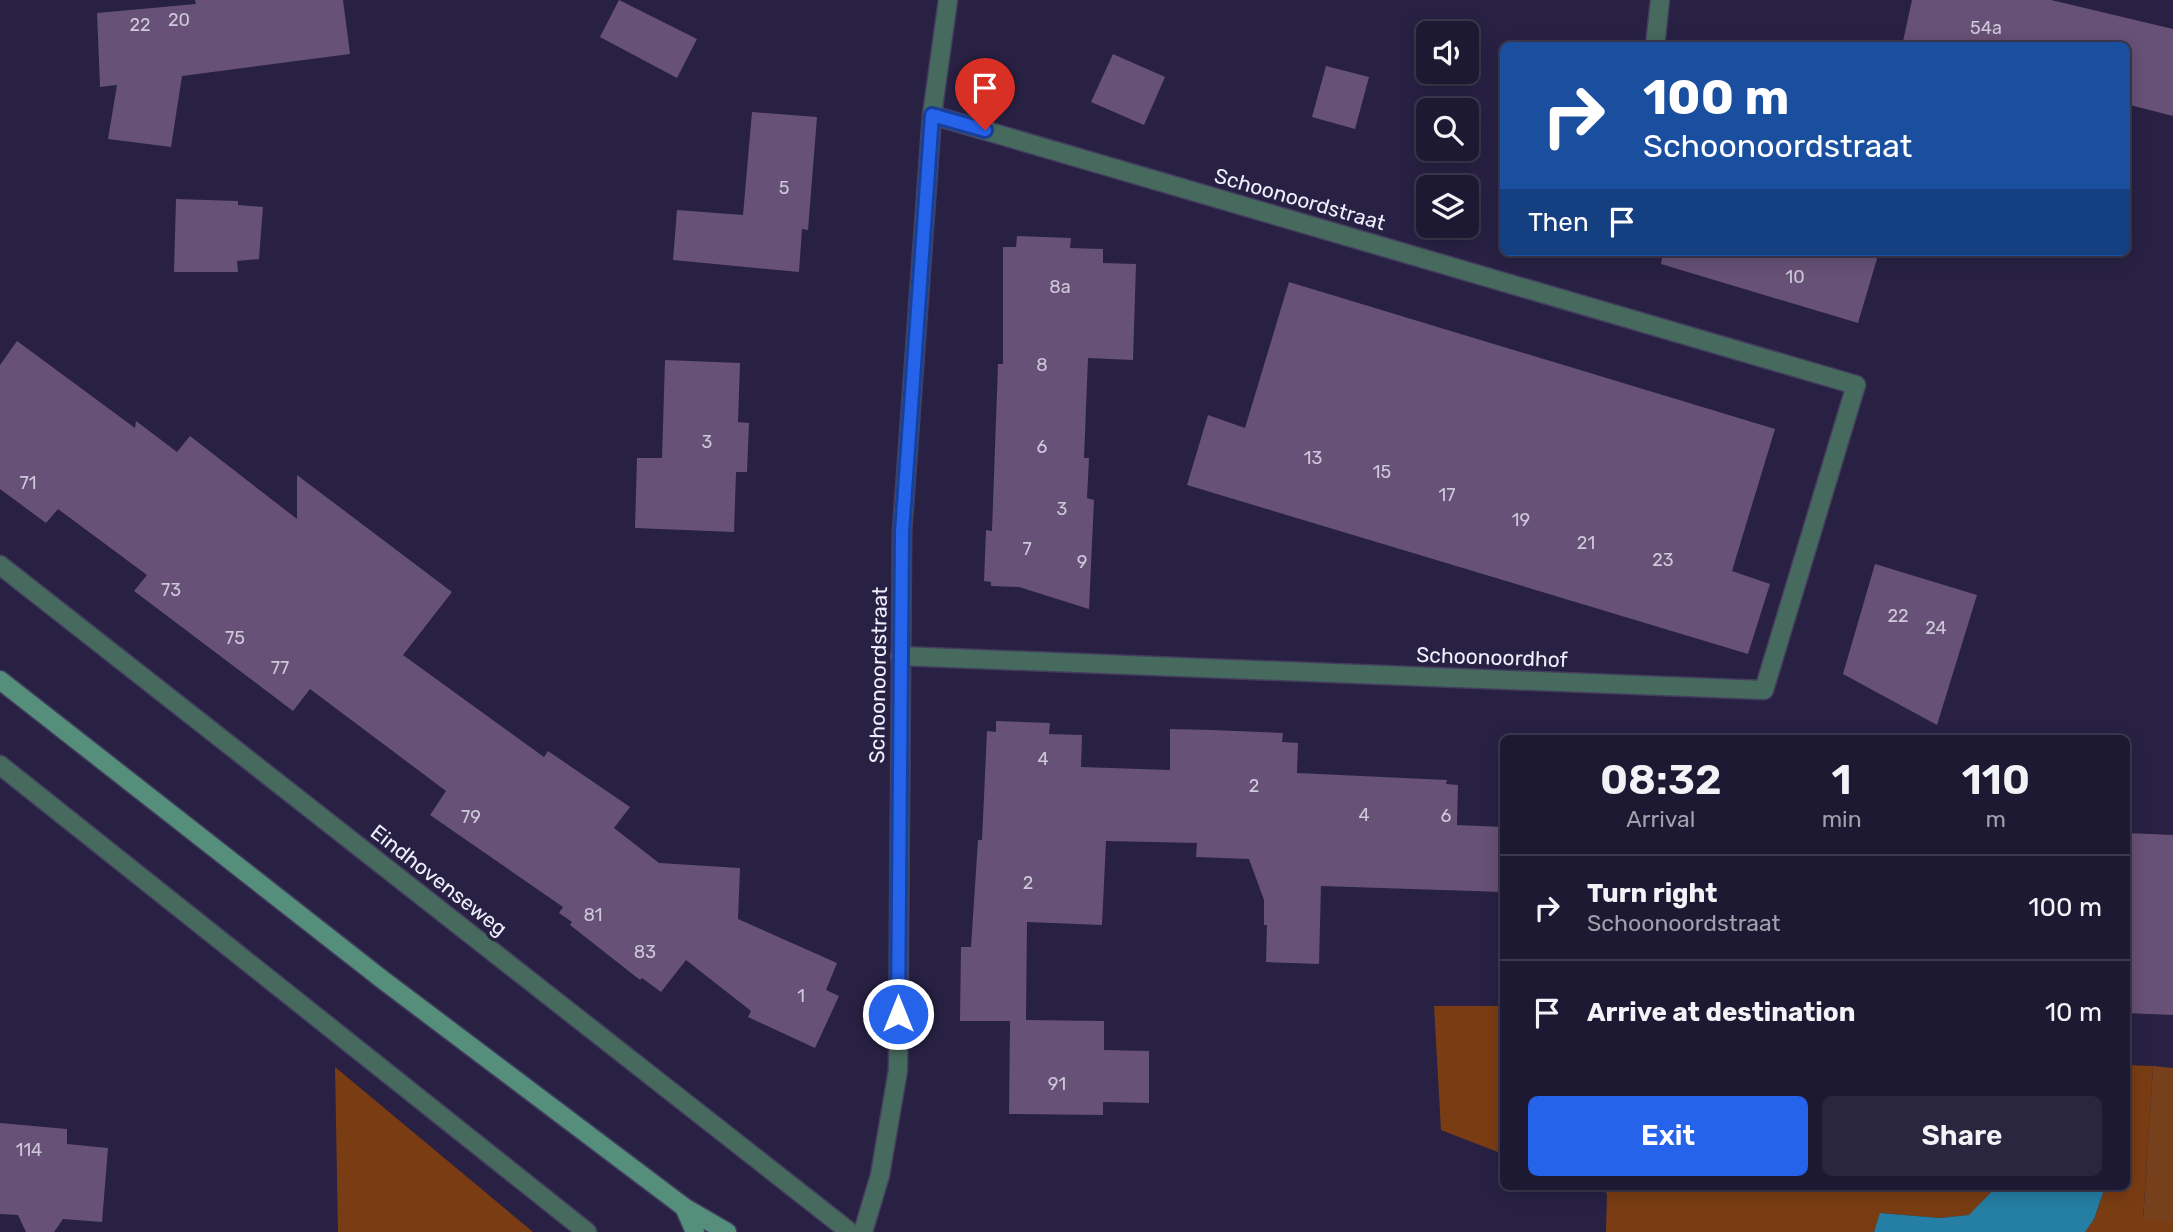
<!DOCTYPE html>
<html lang="en">
<head>
<meta charset="utf-8">
<style>
  :root { --surface:#1e1933; --page:#2b263f; --text:#f1f3f6; --muted:#a1a0ac; --line:#3c384e; --accent:#2563eb }
  body { margin:0; font-family:Rubik,sans-serif; background:var(--page); color:var(--text); height:100vh; display:flex; flex-direction:column; font-size:26px; white-space:nowrap }
  * { box-sizing:border-box; margin:0 }
  p { font-size:23px; color:var(--muted) }
  .icon { flex:none; width:38px; height:38px; fill:none; stroke:currentColor; stroke-width:2; stroke-linecap:round; stroke-linejoin:round }
  .map { position:relative; flex:1; overflow:hidden }
  .details { position:absolute; left:1500px; top:735px; width:630px; height:455px; display:flex; flex-direction:column; background:var(--surface); border-radius:10px; box-shadow:0 4px 18px #0003,0 0 0 2px var(--line) }
  .details>* { flex:none }
  .guide { position:absolute; left:1500px; top:42px; width:630px; height:214px; border-radius:10px; box-shadow:0 4px 18px #0003,0 0 0 2px var(--line); background:#1a4fa0; color:#fff; overflow:hidden }
  .controls { position:absolute; left:1416px; top:21px; display:grid; gap:14px }
  .controls a { display:grid; place-items:center; width:63px; height:63px; border-radius:10px; background:var(--surface); box-shadow:0 4px 18px #0003,0 0 0 2px var(--line); font-size:35px }
  .pin { position:absolute; display:grid; place-items:center; width:60px; height:60px; color:#fff; margin:-72px -30px; border-radius:50% 50% 50% 0; rotate:-45deg; box-shadow:0 0 7px #0007 }
  .pin .icon { rotate:45deg }
  .me { position:absolute; width:77px; margin:-38px; rotate:0deg; stroke-linejoin:round; filter:drop-shadow(0 0 5px #0008) }
  .turn { display:flex; align-items:center; gap:24px; height:147px; padding:0 28px; font-size:32px }
  .turn .icon { width:91px; height:91px; stroke-width:2.5 }
  .turn b { display:block; font-size:49px; line-height:60px }
  .then { display:flex; align-items:center; height:66px; padding:0 28px; background:#0003; gap:14px; font-size:26px }
  .eta { display:flex; justify-content:space-evenly; align-items:center; height:119px; text-align:center }
  .eta b { font-size:42px; font-weight:600; line-height:49px }
  .cta { display:flex; gap:14px; margin-top:auto; padding:14px 28px }
  .cta a { flex:1; height:80px; border-radius:10px; background:var(--accent); color:#fff; font-size:28px; font-weight:600; line-height:80px; text-align:center }
  .cta a+a { background:var(--page); color:var(--text) }
  ul { padding:0; list-style:none }
  li { display:flex; align-items:center; gap:21px; height:105px; padding:0 28px; border-top:2px solid var(--line) }
  li div { flex:1 }
  li b { display:block; font-size:26px }
  li em { font-style:normal }
  .map>svg:first-child { display:block }
</style>
</head>
<body>
<div class="map">
<svg width="2173" height="1232" viewBox="0 0 2173 1232">
  <rect width="100%" height="100%" fill="#282144"/>
  <path fill="#76401d" d="M 2153,1066 L 2173,1068 L 2173,1221 L 2143,1221 Z"/>
  <g fill="#7a3d13">
    <path d="M 1434,1006 L 1503,1006 L 1503,1154 L 1441,1130 Z"/>
    <path d="M 2126,1065 L 2153,1066 L 2143,1220 L 2173,1221 L 2173,1232 L 2085,1232 L 2094,1219 L 2105,1187 L 2126,1186 Z"/>
    <path d="M 335,1067 L 533,1232 L 338,1232 Z"/>
    <path d="M 1591,1187 L 1996,1187 L 1970,1215 L 1940,1218 L 1881,1213 L 1874,1232 L 1606,1232 L 1607,1193 Z"/>
  </g>
  <path fill="#257ea4" d="M 1996,1187 L 2105,1187 L 2094,1219 L 2085,1232 L 1874,1232 L 1880,1213 L 1940,1218 L 1969,1215 Z"/>
  <g fill="#675176">
    <path d="M 195,0 L 343,0 L 350,54 L 182,76 L 171,147 L 108,139 L 117,85 L 100,87 L 97,13 L 196,4 Z"/>
    <path d="M 619,0 L 697,39 L 677,78 L 600,37 Z"/>
    <path d="M 1912,0 L 2051,0 L 2173,29 L 2173,116 L 2126,104 L 2126,46 L 1902,46 Z"/>
    <path d="M 1113,54 L 1165,77 L 1144,125 L 1091,102 Z"/>
    <path d="M 1326,66 L 1369,77 L 1355,129 L 1312,117 Z"/>
    <path d="M 752,112 L 817,117 L 808,230 L 802,229 L 799,272 L 673,260 L 677,210 L 743,215 Z"/>
    <path d="M 176,199 L 238,201 L 238,205 L 263,207 L 259,259 L 237,261 L 238,272 L 174,272 Z"/>
    <path d="M 1017,236 L 1071,238 L 1070,248 L 1103,249 L 1103,263 L 1136,264 L 1133,360 L 1088,358 L 1084,458 L 1089,458 L 1087,498 L 1094,500 L 1089,609 L 1019,587 L 991,586 L 991,582 L 984,581 L 986,530 L 992,531 L 998,364 L 1003,364 L 1003,247 L 1016,247 Z"/>
    <path d="M 1663,252 L 1879,252 L 1858,323 L 1661,264 Z"/>
    <path d="M 1289,282 L 1775,429 L 1732,571 L 1770,584 L 1748,654 L 1187,485 L 1208,415 L 1245,428 Z"/>
    <path d="M 17,341 L 135,428 L 136,421 L 177,452 L 190,436 L 297,519 L 297,475 L 452,592 L 403,655 L 544,757 L 548,751 L 630,807 L 614,828 L 659,863 L 740,868 L 738,919 L 837,963 L 826,990 L 839,996 L 815,1048 L 748,1017 L 751,1011 L 686,960 L 661,992 L 642,978 L 640,980 L 570,925 L 572,922 L 559,913 L 563,907 L 430,815 L 446,791 L 310,689 L 293,711 L 134,591 L 147,575 L 58,509 L 46,523 L 0,489 L 0,365 Z"/>
    <path d="M 665,360 L 740,363 L 738,422 L 749,423 L 747,472 L 736,472 L 734,532 L 635,528 L 637,458 L 662,458 Z"/>
    <path d="M 1875,564 L 1977,595 L 1937,725 L 1843,674 Z"/>
    <path d="M 996,721 L 1050,723 L 1049,734 L 1082,735 L 1081,767 L 1170,770 L 1170,729 L 1212,730 L 1283,733 L 1282,742 L 1298,743 L 1297,773 L 1447,780 L 1446,784 L 1458,785 L 1457,825 L 1503,827 L 1503,892 L 1321,886 L 1319,964 L 1266,962 L 1267,925 L 1264,925 L 1264,900 L 1249,859 L 1196,857 L 1197,843 L 1106,841 L 1102,925 L 1027,922 L 1026,1020 L 1104,1021 L 1104,1050 L 1149,1051 L 1149,1103 L 1103,1102 L 1103,1115 L 1009,1114 L 1010,1021 L 960,1021 L 961,947 L 971,947 L 978,840 L 982,840 L 987,731 L 996,732 Z"/>
    <path d="M 2126,833 L 2173,835 L 2173,1015 L 2126,1013 Z"/>
    <path d="M 0,1123 L 67,1129 L 67,1144 L 108,1148 L 102,1222 L 63,1219 L 54,1232 L 26,1232 L 18,1215 L 0,1214 Z"/>
  </g>
  <g fill="none" stroke-linecap="round" stroke-linejoin="round">
    <defs>
      <g id="lane">
        <path d="M 1655,46 L 1660,0"/>
        <path d="M 932,115 L 1856,385"/>
      </g>
      <g id="street">
        <path d="M 0,565 L 850,1232"/>
        <path d="M 900,656 L 1764,690 L 1856,385"/>
        <path d="M 0,765 L 587,1232"/>
        <path d="M 863,1232 L 880,1175 L 898,1070 L 902,532 L 932,115 L 948,0"/>
      </g>
      <g id="secondary">
        <path d="M 0,680 L 383,980 L 684,1207 L 727,1232"/>
        <path d="M 684,1207 L 695,1232"/>
      </g>
    </defs>
    <use href="#lane" stroke="#443e5e" stroke-width="21"/>
    <use href="#street" stroke="#443e5e" stroke-width="21"/>
    <use href="#secondary" stroke="#443e5e" stroke-width="21"/>
    <use href="#lane" stroke="#476a5e" stroke-width="18"/>
    <use href="#street" stroke="#476a5e" stroke-width="18"/>
    <use href="#secondary" stroke="#558f7c" stroke-width="18"/>
  </g>
  <g fill="none" stroke-linecap="round" stroke-linejoin="round">
    <defs>
      <path id="route" d="M 898,1014 L 902,532 L 932,115 L 985,130"/>
    </defs>
    <use href="#route" stroke="#184099" stroke-width="18"/>
    <use href="#route" stroke="#2563eb" stroke-width="12"/>
  </g>
  <g text-anchor="middle" dominant-baseline="central" stroke-width="7" stroke-linejoin="round" paint-order="stroke">
    <g font-size="18" fill="#cec8db">
      <text x="179" y="20">20</text>
      <text x="140" y="25">22</text>
      <text x="1986" y="28">54a</text>
      <text x="784" y="188">5</text>
      <text x="1795" y="277">10</text>
      <text x="1060" y="287">8a</text>
      <text x="1042" y="365">8</text>
      <text x="707" y="442">3</text>
      <text x="1042" y="447">6</text>
      <text x="1313" y="458">13</text>
      <text x="1382" y="472">15</text>
      <text x="28" y="483">71</text>
      <text x="1447" y="495">17</text>
      <text x="1062" y="509">3</text>
      <text x="1521" y="520">19</text>
      <text x="1586" y="543">21</text>
      <text x="1027" y="549">7</text>
      <text x="1663" y="560">23</text>
      <text x="1082" y="562">9</text>
      <text x="171" y="590">73</text>
      <text x="1898" y="616">22</text>
      <text x="1936" y="628">24</text>
      <text x="235" y="638">75</text>
      <text x="280" y="668">77</text>
      <text x="1043" y="759">4</text>
      <text x="1254" y="786">2</text>
      <text x="1364" y="815">4</text>
      <text x="1446" y="816">6</text>
      <text x="471" y="817">79</text>
      <text x="1028" y="883">2</text>
      <text x="593" y="915">81</text>
      <text x="645" y="952">83</text>
      <text x="801" y="996">1</text>
      <text x="1057" y="1084">91</text>
      <text x="29" y="1150">114</text>
    </g>
    <g font-size="21" fill="#f0effd" stroke="#282144">
      <text transform="translate(1300 199) rotate(16)">Schoonoordstraat</text>
      <text transform="translate(1492 657) rotate(2)">Schoonoordhof</text>
      <text transform="translate(878 675) rotate(-89)">Schoonoordstraat</text>
      <text transform="translate(439 880) rotate(38)">Eindhovenseweg</text>
    </g>
  </g>
</svg>
<div class="controls">
<a><svg class="icon" aria-label="sound" viewBox="0 0 24 24"><path d="M4 9h4l5-4v14l-5-4H4zM17 9q2 3 0 6"/></svg></a>
<a><svg class="icon" aria-label="search" viewBox="0 0 24 24"><circle cx="10" cy="10" r="6"/><path d="M15 15l6 6"/></svg></a>
<a><svg class="icon" aria-label="layers" viewBox="0 0 24 24"><path d="M12 4l9 5-9 5-9-5zM3 14l9 5 9-5"/></svg></a>
</div>
<div class="pin" style="left:985px;top:130px;background:#d93025"><svg class="icon" aria-label="arrive" viewBox="0 0 24 24"><path d="M6 21V4h12l-3 4 3 4H6"/></svg></div>
<svg class="me" style="left:898px;top:1014px" viewBox="-20 -20 40 40"><circle r="17" fill="#2563eb" stroke="#fff" stroke-width="3"/><path d="M0-11L8 9 0 5-8 9z" fill="#fff"/></svg>
<div class="guide">
<div class="turn"><svg class="icon" aria-label="right" viewBox="0 0 24 24"><path d="M7 20v-9h11M14 6l5 5-5 5"/></svg><div><b>100 m</b>Schoonoordstraat</div></div>
<div class="then">Then<svg class="icon" aria-label="arrive" viewBox="0 0 24 24"><path d="M6 21V4h12l-3 4 3 4H6"/></svg></div>
</div>
<section class="details">
<div class="eta">
<div><b>08:32</b><p>Arrival</p></div>
<div><b>1</b><p>min</p></div>
<div><b>110</b><p>m</p></div>
</div>
<ul>
<li><svg class="icon" aria-label="right" viewBox="0 0 24 24"><path d="M7 20v-9h11M14 6l5 5-5 5"/></svg><div><b>Turn right</b><p>Schoonoordstraat</p></div><em>100 m</em></li>
<li><svg class="icon" aria-label="arrive" viewBox="0 0 24 24"><path d="M6 21V4h12l-3 4 3 4H6"/></svg><div><b>Arrive at destination</b></div><em>10 m</em></li>
</ul>
<div class="cta"><a>Exit</a><a>Share</a></div>
</section>
</div>
</body>
</html>
